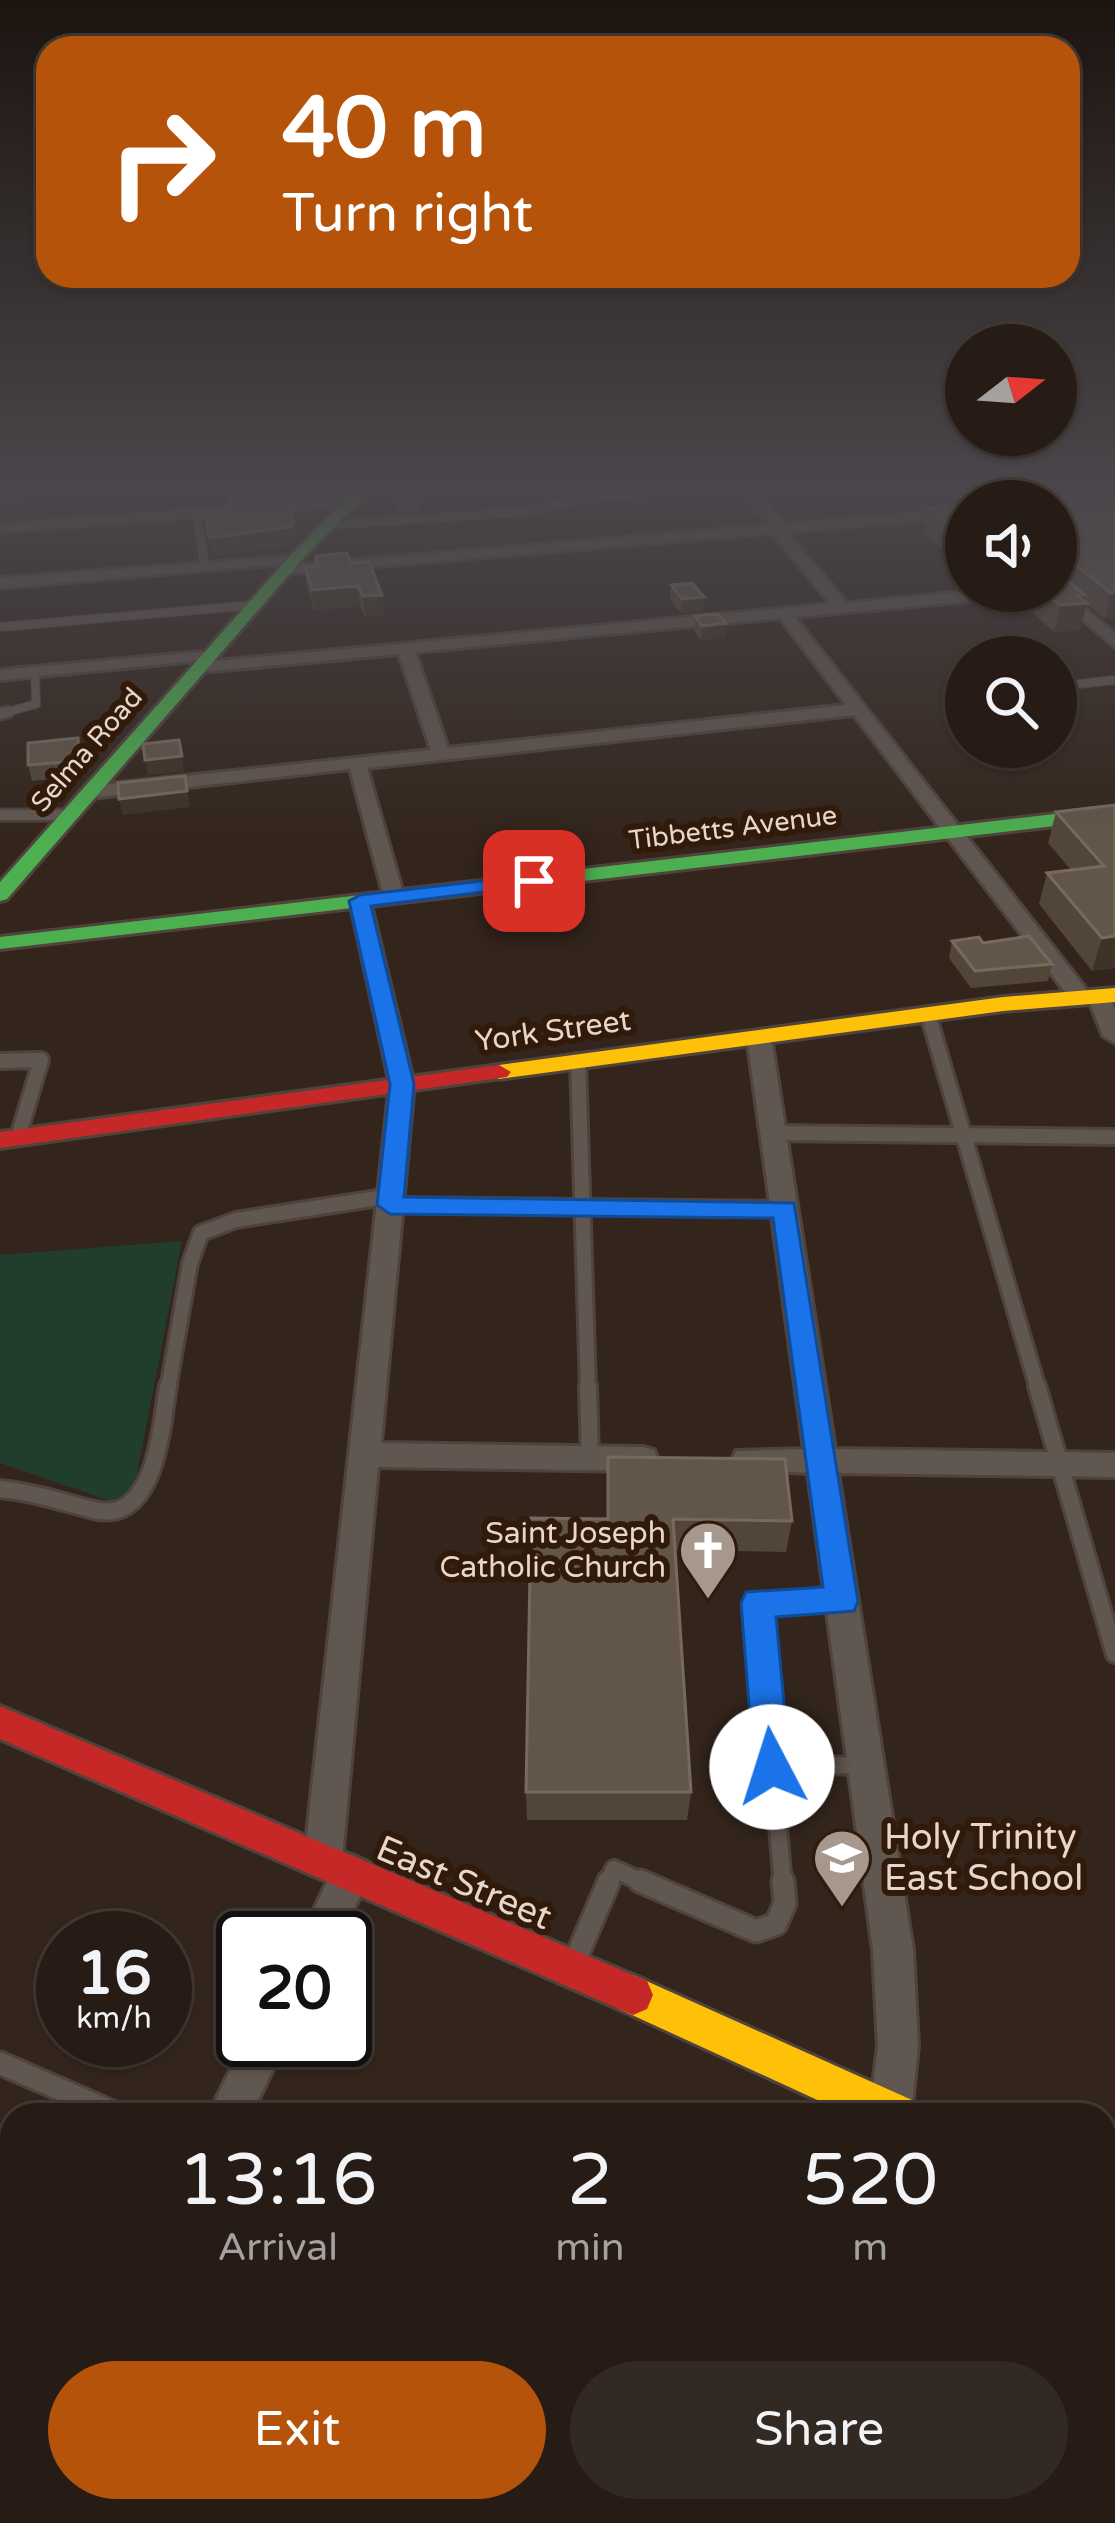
<!DOCTYPE html>
<html lang="en">
<head>
<meta charset="utf-8">
<style>
  :root { --surface:#261c15; --page:#322922; --text:#f1f3f6; --muted:#a4a1a0; --line:#423a34; --accent:#b45309 }
  body { margin:0; font-family:"Varela Round",sans-serif; background:var(--page); color:var(--text); height:100vh; display:flex; flex-direction:column; font-size:45px; white-space:nowrap }
  * { box-sizing:border-box; margin:0 }
  p { font-size:39px; color:var(--muted) }
  .icon { flex:none; width:66px; height:66px; fill:none; stroke:currentColor; stroke-width:2; stroke-linecap:round; stroke-linejoin:round }
  .map { position:relative; flex:1; overflow:hidden }
  .sheet { position:absolute; left:0px; top:2103px; width:1116px; height:420px; display:flex; flex-direction:column; background:var(--surface); border-radius:36px 36px 0 0; box-shadow:0 3px 9px #0004,0 0 0 3px var(--line) }
  .sheet>* { flex:none }
  .hud { position:absolute; left:36px; top:36px; width:1044px; height:252px; border-radius:36px; box-shadow:0 3px 9px #0004,0 0 0 3px var(--line); background:#b45309; color:#fff; overflow:hidden }
  .needle { width:78px; rotate:73deg }
  .buttons { position:absolute; left:945px; top:324px; display:grid; gap:24px }
  .buttons a { display:grid; place-items:center; width:132px; height:132px; border-radius:50%; background:var(--surface); box-shadow:0 3px 9px #0004,0 0 0 3px var(--line); font-size:60px }
  .speed { position:absolute; left:36px; top:1911px; display:flex; gap:24px; font-size:60px; font-weight:700; text-align:center }
  .speed>* { display:grid; place-content:center; width:156px; height:156px; border-radius:50%; background:var(--surface); box-shadow:0 3px 9px #0004,0 0 0 3px var(--line); line-height:1 }
  .speed small { font-size:30px; font-weight:400 }
  .speed .limit { border:6px solid #111; border-radius:18px; background:#fff; color:#111 }
  .pin { position:absolute; display:grid; place-items:center; width:102px; height:102px; color:#fff; margin:-51px; border-radius:24px; box-shadow:0 6px 18px #0006 }
  .me { position:absolute; width:132px; margin:-66px; rotate:355deg; stroke-linejoin:round; filter:drop-shadow(0 0 9px #0008) }
  .turn { display:flex; align-items:center; gap:42px; height:252px; padding:0 48px; font-size:54px }
  .turn .icon { width:156px; height:156px; stroke-width:2.5 }
  .turn b { display:block; font-size:84px; line-height:102px }
  .eta { display:flex; justify-content:space-evenly; align-items:center; height:204px; text-align:center }
  .eta b { font-size:72px; font-weight:600; line-height:84px }
  .cta { display:flex; gap:24px; margin-top:auto; padding:24px 48px }
  .cta a { flex:1; height:138px; border-radius:72px; background:var(--accent); color:#fff; font-size:48px; font-weight:600; line-height:138px; text-align:center }
  .cta a+a { background:var(--page); color:var(--text) }
  .map>svg:first-child { display:block }
</style>
</head>
<body>
<div class="map">
<svg width="1115" height="2523" viewBox="0 0 1115 2523">
  <rect width="100%" height="100%" fill="#33251c"/>
  <path fill="#432714" d="M 1104,2292 L 1115,2297 L 1115,2523 L 890,2523 L 892,2511 L 1104,2511 Z"/>
  <path fill="#213d2c" d="M 182,1241 L 134,1490 L 110,1501 L 0,1463 L 0,1255 Z"/>
  <g fill="none" stroke-linecap="round" stroke-linejoin="round">
    <defs>
      <g id="lane-far4">
        <path d="M 196,513 L 205,566"/>
        <path d="M 329,525 L 522,512 L 594,497 L 714,487"/>
        <path d="M 0,627 L 254,605"/>
        <path d="M 1070,685 L 1115,680"/>
        <path d="M 0,714 L 36,704 L 35,672"/>
      </g>
      <g id="lane-far3">
        <path d="M 0,714 L 8,712"/>
        <path d="M 0,815 L 70,815"/>
      </g>
      <g id="lane-far2">
        <path d="M 928,1014 L 1038,1389"/>
        <path d="M 0,1061 L 41,1060 L 18,1137"/>
        <path d="M 578,1061 L 588,1389"/>
        <path d="M 774,1133 L 1115,1137"/>
        <path d="M 390,1205 L 785,1209"/>
        <path d="M 168,1389 L 190,1263 L 201,1233 L 236,1220 L 391,1196"/>
      </g>
      <g id="lane-far1">
        <path d="M 588,1386 L 590,1458"/>
        <path d="M 1037,1386 L 1115,1654"/>
        <path d="M 0,1489 C 34,1492 61,1502 94,1510 C 156,1525 161,1427 168,1386"/>
        <path d="M 772,1767 L 863,1765"/>
        <path d="M 608,1884 L 614,1869 L 647,1884"/>
        <path d="M 783,1884 L 758,1602 L 840,1601"/>
      </g>
      <g id="lane">
        <path d="M 640,1881 L 756,1931 L 776,1924 L 785,1903 L 783,1881"/>
        <path d="M 576,1958 L 609,1881"/>
        <path d="M 0,2063 L 119,2115"/>
      </g>
      <g id="street">
        <path d="M 358,487 L 407,487 L 363,493 Z"/>
        <path d="M 736,487 L 750,487 L 784,524 L 966,509 L 966,517 L 786,532 L 847,603 L 974,591 L 1032,591 L 1024,596 L 795,617 L 1090,994 L 1107,992 L 1115,1009 L 1115,1043 L 1103,1036 L 1088,998 L 1071,1000 L 854,715 L 367,768 L 404,897 L 394,903 L 384,897 L 350,769 L 90,798 L 81,792 L 90,786 L 431,750 L 399,654 L 200,672 L 194,671 L 194,663 L 831,604 L 772,533 L 285,574 L 278,570 L 285,566 L 770,525 ZM 780,618 L 846,705 L 448,748 L 415,652 Z"/>
        <path d="M 357,498 L 352,505 L 0,532 L 0,524 Z"/>
        <path d="M 300,556 L 302,559 L 295,563 L 0,588 L 0,578 Z"/>
        <path d="M 1056,584 L 1115,634 L 1115,647 L 1051,592 L 1056,591 Z"/>
        <path d="M 210,651 L 218,656 L 216,659 L 0,680 L 0,670 Z"/>
        <path d="M 360,895 L 370,901 L 414,1084 L 381,1443 L 643,1447 L 654,1450 L 658,1459 L 654,1468 L 643,1471 L 378,1467 L 342,1859 L 352,1855 L 365,1861 L 371,1874 L 340,1938 L 300,1938 L 330,1876 L 323,1879 L 310,1874 L 304,1861 L 390,1084 L 350,901 Z"/>
        <path d="M 759,1030 L 771,1037 L 835,1449 L 1115,1453 L 1115,1477 L 838,1473 L 913,1950 L 918,2046 L 911,2115 L 869,2115 L 878,2046 L 873,1950 L 808,1473 L 736,1469 L 732,1460 L 736,1451 L 804,1449 L 747,1037 Z"/>
        <path d="M 245,2040 L 287,2040 L 251,2115 L 208,2115 Z"/>
        <path d="M 12,2494 L 12,2511 L 53,2511 L 49,2523 L 0,2523 Z"/>
        <path d="M 771,2511 L 819,2511 L 817,2523 L 767,2523 Z"/>
      </g>
      <g id="fast">
        <path d="M 358,487 L 372,487 L 300,562 L 7,899 L 0,901 L 0,882 L 290,556 Z"/>
        <path d="M 1115,807 L 1115,819 L 0,949 L 0,937 Z"/>
        <path d="M 1104,2185 L 1115,2190 L 1115,2234 L 1104,2229 Z"/>
      </g>
      <g id="slow">
        <path d="M 1115,988 L 1115,1002 L 1003,1011 L 499,1079 L 487,1072 L 499,1065 L 1003,997 Z"/>
        <path d="M 633,1975 L 912,2100 L 918,2115 L 850,2115 L 619,2009 L 613,1995 L 619,1981 Z"/>
      </g>
      <g id="jam">
        <path d="M 499,1065 L 511,1072 L 507,1077 L 0,1148 L 0,1132 Z"/>
        <path d="M 0,1706 L 647,1981 L 653,1995 L 647,2009 L 633,2015 L 619,2009 L 0,1739 Z"/>
      </g>
    </defs>
    <use href="#lane-far4" stroke="#4f433c" stroke-width="10"/>
    <use href="#lane-far3" stroke="#4f433c" stroke-width="15"/>
    <use href="#lane-far2" stroke="#4f433c" stroke-width="20"/>
    <use href="#lane-far1" stroke="#4f433c" stroke-width="22"/>
    <use href="#lane" stroke="#4f433c" stroke-width="27"/>
    <use href="#street" stroke="#4f433c" stroke-width="6"/>
    <use href="#fast" stroke="#4f433c" stroke-width="6"/>
    <use href="#slow" stroke="#4f433c" stroke-width="6"/>
    <use href="#jam" stroke="#4f433c" stroke-width="6"/>
    <use href="#lane-far4" stroke="#615751" stroke-width="8"/>
    <use href="#lane-far3" stroke="#615751" stroke-width="10"/>
    <use href="#lane-far2" stroke="#615751" stroke-width="14"/>
    <use href="#lane-far1" stroke="#615751" stroke-width="16"/>
    <use href="#lane" stroke="#615751" stroke-width="21"/>
    <use href="#street" fill="#615751" fill-rule="evenodd"/>
    <use href="#fast" fill="#4caf50" fill-rule="evenodd"/>
    <use href="#slow" fill="#ffc107" fill-rule="evenodd"/>
    <use href="#jam" fill="#c62828" fill-rule="evenodd"/>
  </g>
  <g fill="#524639">
    <path d="M 388,487 L 414,487 L 419,497 L 420,511 L 398,512 L 389,494 Z"/>
    <path d="M 1006,487 L 1109,487 L 1115,491 L 1115,618 L 1105,619 L 1086,604 L 1080,630 L 1054,632 L 1032,612 L 1021,614 L 1008,602 L 1011,591 L 1056,591 L 1056,501 L 998,501 L 1000,492 L 1005,492 Z"/>
    <path d="M 966,505 L 966,564 L 952,551 L 945,551 L 924,533 L 928,508 Z"/>
    <path d="M 315,556 L 351,563 L 382,595 L 384,615 L 365,617 L 360,606 L 314,610 L 307,587 L 305,567 L 316,566 Z"/>
    <path d="M 671,585 L 704,597 L 703,611 L 681,613 L 670,600 Z"/>
    <path d="M 695,616 L 725,638 L 701,640 L 694,631 Z"/>
    <path d="M 78,738 L 82,754 L 82,776 L 32,781 L 28,765 Z"/>
    <path d="M 1115,805 L 1115,968 L 1092,971 L 1039,904 L 1047,873 L 1071,870 L 1048,843 L 1056,812 Z"/>
    <path d="M 952,941 L 983,943 L 1052,964 L 1048,981 L 971,988 L 949,958 Z"/>
    <path d="M 608,1457 L 792,1521 L 786,1552 L 675,1550 L 691,1792 L 687,1820 L 527,1820 L 526,1792 L 607,1519 Z"/>
    <path d="M 934,2511 L 1104,2511 L 1115,2523 L 932,2523 Z"/>
  </g>
  <g fill="#3f3227">
    <path d="M 22,487 L 26,487 L 25,502 L 0,505 L 0,492 Z"/>
    <path d="M 264,487 L 266,500 L 226,503 L 224,490 Z"/>
    <path d="M 294,522 L 296,540 L 291,545 L 212,556 L 209,538 Z"/>
    <path d="M 956,525 L 952,551 L 945,551 L 949,526 Z"/>
    <path d="M 358,586 L 360,606 L 314,610 L 312,590 Z"/>
    <path d="M 1026,591 L 1037,591 L 1032,612 L 1021,614 Z"/>
    <path d="M 1115,592 L 1115,618 L 1105,619 L 1111,593 Z"/>
    <path d="M 382,595 L 384,615 L 365,617 L 363,596 Z"/>
    <path d="M 1085,595 L 1083,603 L 1087,603 L 1080,630 L 1054,632 L 1060,605 L 1078,596 Z"/>
    <path d="M 704,597 L 703,611 L 681,613 L 682,599 Z"/>
    <path d="M 726,623 L 725,638 L 701,640 L 702,626 Z"/>
    <path d="M 78,738 L 82,754 L 82,776 L 79,761 Z"/>
    <path d="M 182,756 L 184,772 L 148,775 L 145,760 Z"/>
    <path d="M 187,791 L 190,807 L 123,815 L 119,799 Z"/>
    <path d="M 1115,936 L 1115,968 L 1092,971 L 1102,938 Z"/>
  </g>
  <g fill="#625549" stroke="#776a5d" stroke-width="3">
    <path d="M 0,487 L 22,487 L 22,489 L 0,492 Z"/>
    <path d="M 223,487 L 264,487 L 224,490 Z"/>
    <path d="M 391,487 L 414,487 L 419,497 L 397,499 Z"/>
    <path d="M 1035,487 L 1058,487 L 1058,489 L 1109,487 L 1115,491 L 1115,592 L 1111,593 L 1062,554 L 1056,561 L 1056,501 L 1005,501 L 1010,501 L 1000,492 L 1037,489 Z"/>
    <path d="M 285,497 L 294,522 L 289,527 L 209,538 L 206,519 L 234,516 L 228,501 Z"/>
    <path d="M 966,505 L 966,534 L 956,525 L 949,526 L 928,508 Z"/>
    <path d="M 347,553 L 351,563 L 369,562 L 382,595 L 363,596 L 358,586 L 312,590 L 305,567 L 318,566 L 315,556 Z"/>
    <path d="M 1056,570 L 1085,595 L 1078,596 L 1087,603 L 1060,605 L 1044,591 L 1056,591 Z"/>
    <path d="M 692,583 L 704,597 L 682,599 L 671,585 Z"/>
    <path d="M 718,614 L 726,623 L 702,626 L 695,616 Z"/>
    <path d="M 78,738 L 79,761 L 28,765 L 28,743 Z"/>
    <path d="M 179,740 L 182,756 L 145,760 L 143,744 Z"/>
    <path d="M 185,776 L 187,791 L 119,799 L 118,783 Z"/>
    <path d="M 1115,805 L 1115,936 L 1102,938 L 1047,873 L 1104,866 L 1056,812 Z"/>
    <path d="M 1029,936 L 1052,964 L 975,971 L 952,941 L 979,937 L 983,943 Z"/>
    <path d="M 608,1457 L 785,1459 L 792,1521 L 673,1519 L 691,1792 L 526,1792 L 531,1518 L 608,1519 Z"/>
    <path d="M 1104,2422 L 1115,2427 L 1115,2523 L 945,2523 L 947,2511 L 1104,2511 Z"/>
  </g>
  <linearGradient id="sky" x2="0" y2="1"><stop stop-color="#1c140f"/><stop offset="0.58" stop-color="#4a464b"/><stop offset="1" stop-color="#4a464b" stop-opacity="0"/></linearGradient>
  <rect width="1115" height="840" fill="url(#sky)"/>
  <path fill="#1a73e8" stroke="#114b97" stroke-width="3" d="M 534,875 L 541,877 L 541,885 L 371,906 L 414,1084 L 404,1197 L 794,1203 L 858,1601 L 854,1611 L 776,1617 L 790,1767 L 785,1779 L 772,1784 L 759,1779 L 754,1767 L 741,1603 L 746,1592 L 823,1587 L 773,1218 L 390,1214 L 377,1205 L 390,1084 L 349,901 L 360,895 Z"/>
  <defs>
    <symbol id="church-pin" viewBox="-11 -11 22 30"><path d="M0 17L-7.5 6A9.5 9.5 0 1 1 7.5 6Z" fill="#a7988e" stroke="#311a0a"/><path d="M-1.2-6h2.4v3.5h3.3v2.4h-3.3V6h-2.4V-.1h-3.3v-2.4h3.3Z" fill="#fff"/></symbol>
    <symbol id="school-pin" viewBox="-11 -11 22 30"><path d="M0 17L-7.5 6A9.5 9.5 0 1 1 7.5 6Z" fill="#a7988e" stroke="#311a0a"/><path d="M0-5L7-2L0 1L-7-2ZM-4 1L0 2.5L4 1V4Q0 6-4 4Z" fill="#fff"/></symbol>
  </defs>
  <g fill-rule="evenodd">
    <use href="#church-pin" x="675" y="1517" width="66" height="90"/>
    <use href="#school-pin" x="809" y="1825" width="66" height="90"/>
  </g>
  <g text-anchor="middle" dominant-baseline="central" stroke-width="12" stroke-linejoin="round" paint-order="stroke">
    <g font-size="27" fill="#e6d6cc" stroke="#311a0a">
      <text transform="translate(87 750) rotate(-49)">Selma Road</text>
      <text transform="translate(733 828) rotate(-7)">Tibbetts Avenue</text>
    </g>
    <g font-size="30" fill="#e6d6cc" stroke="#311a0a">
      <text transform="translate(553 1031) rotate(-8)">York Street</text>
    </g>
    <g font-size="30" fill="#e6d6cc" stroke="#311a0a" text-anchor="end">
      <text x="666" y="1533">Saint Joseph<tspan x="666" dy="34">Catholic Church</tspan></text>
    </g>
    <g font-size="36" fill="#e6d6cc" stroke="#311a0a" text-anchor="start">
      <text x="884" y="1837">Holy Trinity<tspan x="884" dy="41">East School</tspan></text>
    </g>
    <g font-size="36" fill="#e6d6cc" stroke="#311a0a">
      <text transform="translate(464 1883) rotate(23)">East Street</text>
    </g>
  </g>
</svg>
<div class="buttons">
<a><svg class="needle" viewBox="-14 -14 28 28"><path d="M0-13l5 13h-10z" fill="#e53935"/><path d="M0 13l5-13h-10z" fill="#a4a1a0"/></svg></a>
<a><svg class="icon" aria-label="sound" viewBox="0 0 24 24"><path d="M4 9h4l5-4v14l-5-4H4zM17 9q2 3 0 6"/></svg></a>
<a><svg class="icon" aria-label="search" viewBox="0 0 24 24"><circle cx="10" cy="10" r="6"/><path d="M15 15l6 6"/></svg></a>
</div>
<div class="speed"><div>16<small>km/h</small></div><div class="limit">20</div></div>
<div class="pin" style="left:534px;top:881px;background:#d93025"><svg class="icon" aria-label="arrive" viewBox="0 0 24 24"><path d="M6 21V4h12l-3 4 3 4H6"/></svg></div>
<svg class="me" style="left:772px;top:1767px" viewBox="-20 -20 40 40"><circle r="19" fill="#fff"/><path d="M0-13L10 11 0 6-10 11z" fill="#1a73e8"/></svg>
<div class="hud">
<div class="turn"><svg class="icon" aria-label="right" viewBox="0 0 24 24"><path d="M7 20v-9h11M14 6l5 5-5 5"/></svg><div><b>40 m</b>Turn right</div></div>
</div>
<section class="sheet">
<div class="eta">
<div><b>13:16</b><p>Arrival</p></div>
<div><b>2</b><p>min</p></div>
<div><b>520</b><p>m</p></div>
</div>
<div class="cta"><a>Exit</a><a>Share</a></div>
</section>
</div>
</body>
</html>
